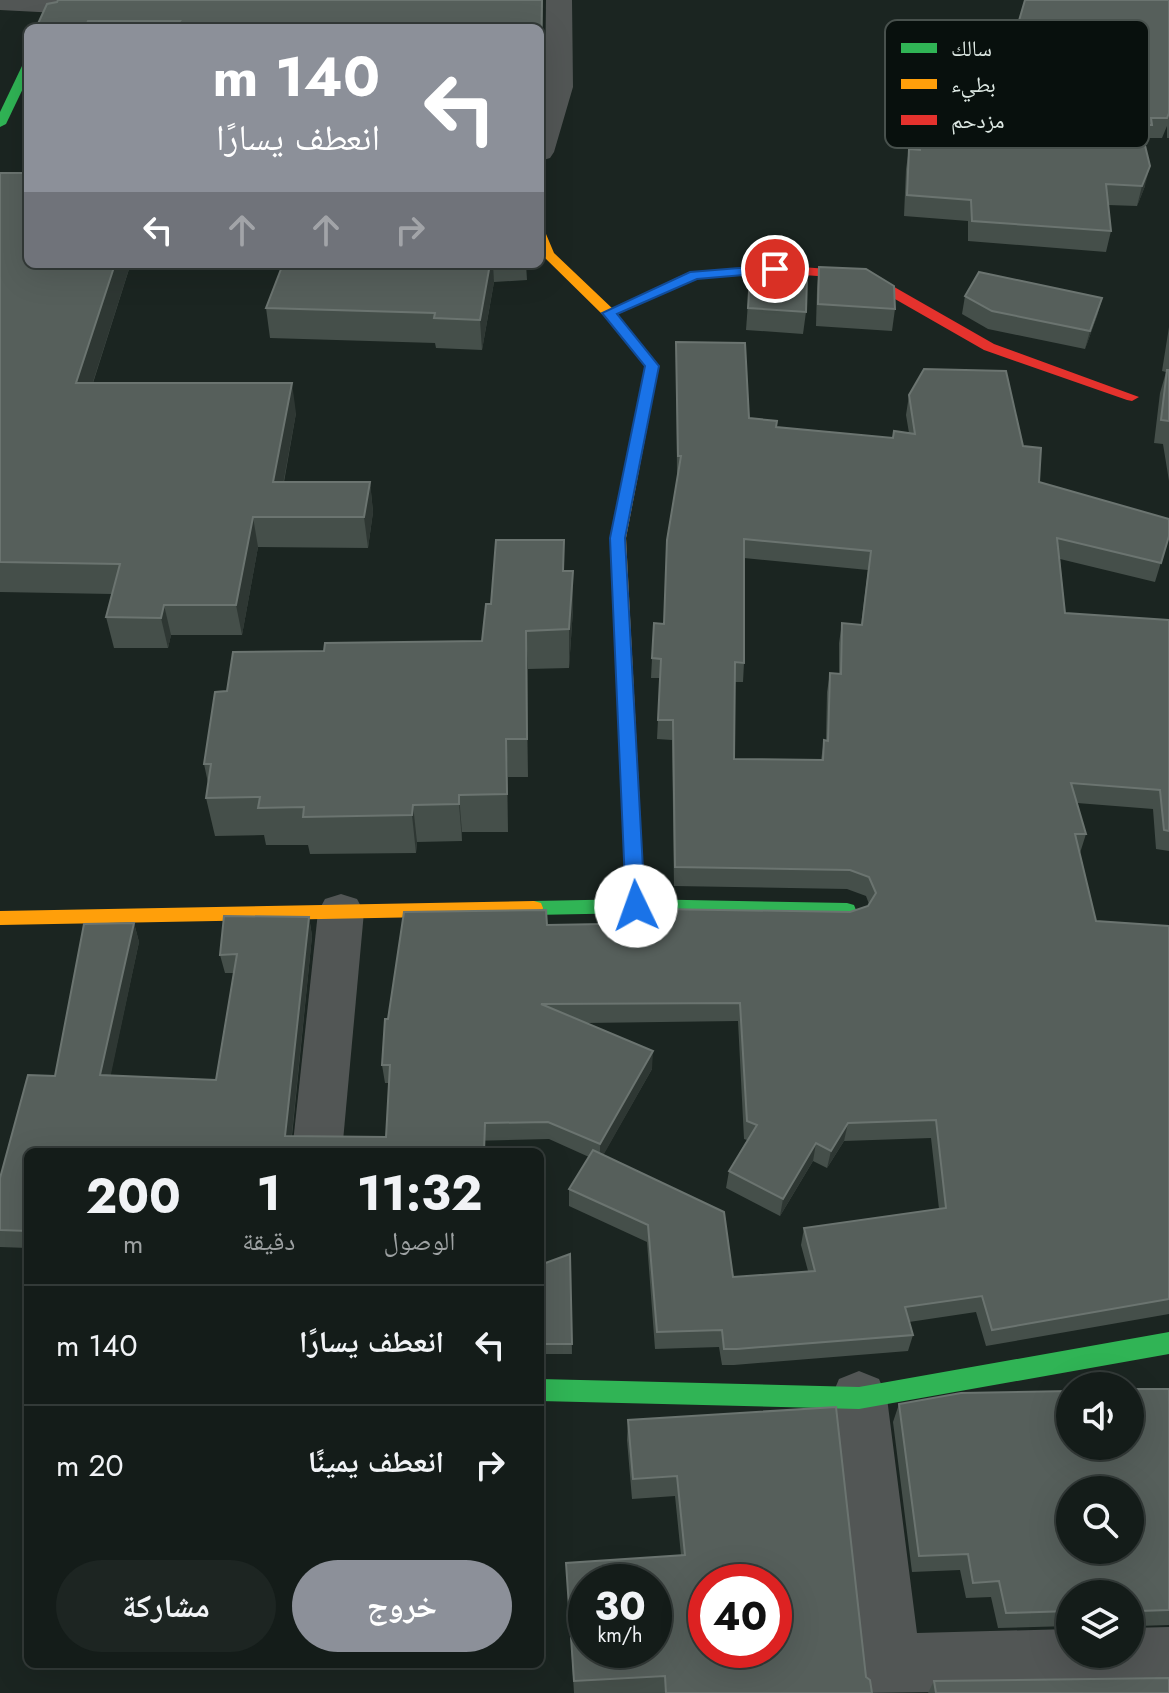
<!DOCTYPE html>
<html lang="ar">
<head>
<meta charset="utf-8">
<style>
  :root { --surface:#141c19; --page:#1d2522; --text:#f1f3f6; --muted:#9da1a2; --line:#333a38; --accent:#8c9099 }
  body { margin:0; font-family:Jost,"Noto Naskh Arabic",sans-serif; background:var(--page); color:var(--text); direction:rtl; height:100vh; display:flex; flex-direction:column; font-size:30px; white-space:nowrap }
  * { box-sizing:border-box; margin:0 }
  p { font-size:26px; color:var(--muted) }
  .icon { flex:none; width:44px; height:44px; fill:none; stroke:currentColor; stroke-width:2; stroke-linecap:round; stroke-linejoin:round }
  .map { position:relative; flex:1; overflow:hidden; direction:ltr }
  .side { position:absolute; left:24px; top:1148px; width:520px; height:520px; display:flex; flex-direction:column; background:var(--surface); border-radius:12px; box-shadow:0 8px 32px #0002,0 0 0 2px var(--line); direction:rtl }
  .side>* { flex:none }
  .guide { position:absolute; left:24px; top:24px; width:520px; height:244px; border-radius:12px; box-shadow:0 8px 32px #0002,0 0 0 2px var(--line); direction:rtl; background:#8c9099; color:#fff; overflow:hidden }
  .controls { position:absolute; left:1056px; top:1372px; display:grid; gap:16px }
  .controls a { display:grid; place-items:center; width:88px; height:88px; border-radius:50%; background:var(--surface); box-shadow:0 8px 32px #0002,0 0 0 2px var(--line); font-size:40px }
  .speed { position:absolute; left:568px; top:1564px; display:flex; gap:16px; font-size:40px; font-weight:700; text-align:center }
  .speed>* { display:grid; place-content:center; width:104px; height:104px; border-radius:50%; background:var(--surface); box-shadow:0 8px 32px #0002,0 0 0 2px var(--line); line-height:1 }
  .speed small { font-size:20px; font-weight:400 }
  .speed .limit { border:12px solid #d22; background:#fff; color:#111 }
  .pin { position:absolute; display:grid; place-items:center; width:68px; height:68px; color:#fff; margin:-34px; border:4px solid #fff; border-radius:50%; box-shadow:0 2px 8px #0007 }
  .me { position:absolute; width:88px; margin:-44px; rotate:357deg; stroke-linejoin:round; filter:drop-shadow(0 0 6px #0008) }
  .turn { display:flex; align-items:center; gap:28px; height:168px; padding:0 32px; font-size:36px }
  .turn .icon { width:104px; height:104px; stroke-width:2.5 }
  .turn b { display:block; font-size:56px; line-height:68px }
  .lanes { display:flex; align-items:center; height:76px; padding:0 32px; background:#0003; justify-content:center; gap:40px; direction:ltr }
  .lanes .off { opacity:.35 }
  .eta { display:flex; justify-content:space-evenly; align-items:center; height:136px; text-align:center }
  .eta b { font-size:48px; font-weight:700; line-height:56px }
  .cta { display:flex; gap:16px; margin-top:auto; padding:16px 32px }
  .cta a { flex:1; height:92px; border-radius:48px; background:var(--accent); color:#fff; font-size:32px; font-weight:700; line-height:92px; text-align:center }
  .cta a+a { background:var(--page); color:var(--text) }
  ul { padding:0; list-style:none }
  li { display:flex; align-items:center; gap:24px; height:120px; padding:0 32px; border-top:2px solid var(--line) }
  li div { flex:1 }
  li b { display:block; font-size:30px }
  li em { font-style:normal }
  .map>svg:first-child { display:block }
</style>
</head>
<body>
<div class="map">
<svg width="1169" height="1693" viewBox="0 0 1169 1693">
  <rect width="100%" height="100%" fill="#1b2521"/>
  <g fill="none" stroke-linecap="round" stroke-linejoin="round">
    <g fill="#525655" fill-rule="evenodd">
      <path d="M 0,0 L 67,0 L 71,5 L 67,10 L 58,13 L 0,10 Z"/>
      <path d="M 546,0 L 572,0 L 573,87 L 554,152 L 550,158 L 540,161 L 540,104 L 545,87 Z"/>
      <path d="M 341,894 L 357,899 L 364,912 L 342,1152 L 292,1152 L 318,912 L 325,899 Z"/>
      <path d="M 859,1371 L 879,1379 L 887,1398 L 917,1633 L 1070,1629 L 1070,1654 L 1130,1654 L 1130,1628 L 1169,1627 L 1169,1689 L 862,1693 L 831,1398 L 839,1379 Z"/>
    </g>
    <g fill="#30b455" fill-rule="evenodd">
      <path d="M 28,63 L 28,78 L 6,124 L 0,127 L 0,112 L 22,66 Z"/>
      <path d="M 636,899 L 847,903 L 854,905 L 856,910 L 854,915 L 847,917 L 636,913 L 534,915 L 527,913 L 525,908 L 527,903 L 534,901 Z"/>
      <path d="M 1169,1332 L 1169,1354 L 859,1409 L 540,1401 L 540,1379 L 859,1387 Z"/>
    </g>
    <g fill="#ff9f0a" fill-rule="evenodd">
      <path d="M 540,230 L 546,234 L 554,253 L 614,310 L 659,366 L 626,538 L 645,906 L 643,911 L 629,911 L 627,906 L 610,538 L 645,366 L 604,316 L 544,257 L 540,250 Z"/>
      <path d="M 534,901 L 541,903 L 543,908 L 541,913 L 534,915 L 0,925 L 0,911 Z"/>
    </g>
    <path fill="#e5322d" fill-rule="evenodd" d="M 775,265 L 868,272 L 994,344 L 1139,397 L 1132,401 L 1127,400 L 984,350 L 860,279 L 775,273 L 696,279 L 614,316 L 609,317 L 602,313 L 689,272 Z"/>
  </g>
  <g fill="#454f4a" fill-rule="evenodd">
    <path d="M 58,0 L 543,0 L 542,87 L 540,28 L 36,28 Z"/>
    <path d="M 1169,0 L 1169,138 L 1167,138 L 1167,126 L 1162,138 L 1149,138 L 1147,145 L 1145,145 L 1145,186 L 1137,206 L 1108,205 L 1111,231 L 1106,252 L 968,241 L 968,221 L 904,216 L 906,169 L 909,149 L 916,149 L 914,120 L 917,100 L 932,101 L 999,54 L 998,42 L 1002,22 L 1018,24 Z"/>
    <path d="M 0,173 L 28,264 L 268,264 L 130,266 L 93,383 L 296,413 L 284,482 L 370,482 L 373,512 L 368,548 L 258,547 L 242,635 L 171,635 L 168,648 L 114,648 L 106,617 L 112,594 L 0,592 Z"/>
    <path d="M 283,264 L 526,264 L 527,280 L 494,282 L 482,350 L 436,348 L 435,343 L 270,338 L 266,308 Z"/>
    <path d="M 819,267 L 895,309 L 892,331 L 816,326 L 817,289 Z"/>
    <path d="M 750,275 L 806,312 L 803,334 L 746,330 Z"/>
    <path d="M 965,296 L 1102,298 L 1097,316 L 1085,349 L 988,329 L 962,314 Z"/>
    <path d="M 1169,327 L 1169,481 L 1163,444 L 1154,443 L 1160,393 L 1166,372 L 1162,371 Z"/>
    <path d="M 676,342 L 749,418 L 776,427 L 893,438 L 909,433 L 906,415 L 909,395 L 1023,446 L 1039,482 L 1169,536 L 1155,582 L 1060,559 L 1065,613 L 1169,620 L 1169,851 L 1156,849 L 1153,809 L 1077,803 L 1086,834 L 1080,853 L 1096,921 L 1169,926 L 1169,1314 L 986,1346 L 976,1312 L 909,1322 L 913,1335 L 908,1351 L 734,1365 L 722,1365 L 719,1347 L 655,1349 L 647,1242 L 569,1206 L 569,1189 L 589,1157 L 549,1139 L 28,1152 L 28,1248 L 0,1247 L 0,1178 L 55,1076 L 134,923 L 139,942 L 110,1076 L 216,1080 L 234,973 L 225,973 L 220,955 L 309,917 L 312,936 L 292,1136 L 386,1137 L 389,1083 L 385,1083 L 382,1065 L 388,1019 L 547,925 L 659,923 L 660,909 L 850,912 L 868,906 L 869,904 L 866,896 L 847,889 L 674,886 L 672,740 L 657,739 L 660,678 L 651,678 L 652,658 L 664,624 L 678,476 L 677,476 ZM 744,558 L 868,570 L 861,625 L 842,623 L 839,643 L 839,673 L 830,673 L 827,692 L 826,740 L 824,740 L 821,760 L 734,759 L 735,682 L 743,682 L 744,663 ZM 738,1021 L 744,1139 L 747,1140 L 729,1171 L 726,1188 L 780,1216 L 813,1161 L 827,1168 L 844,1141 L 931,1138 L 939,1209 L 804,1228 L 801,1245 L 808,1271 L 733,1277 L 603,1155 L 652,1069 L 585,1023 Z"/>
    <path d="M 564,540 L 564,571 L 573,609 L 569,668 L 528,669 L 528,777 L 508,777 L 508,832 L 462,832 L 462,841 L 417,842 L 416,853 L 310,854 L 308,845 L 266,845 L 264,835 L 215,836 L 206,798 L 208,783 L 204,764 L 227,691 L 324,651 L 482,641 L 491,604 Z"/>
    <path d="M 570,1254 L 572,1354 L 540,1354 L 540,1265 Z"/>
    <path d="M 1169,1389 L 1169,1625 L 1138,1626 L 1138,1636 L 1130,1647 L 1130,1594 L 1070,1594 L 1070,1626 L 998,1628 L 991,1597 L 966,1598 L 960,1570 L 912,1572 L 893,1422 L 899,1404 Z"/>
    <path d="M 628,1420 L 866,1677 L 872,1693 L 574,1693 L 566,1563 L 681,1555 L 675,1496 L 632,1499 L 627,1440 Z"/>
    <path d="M 934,1681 L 1169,1693 L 928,1693 Z"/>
  </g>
  <g fill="#2e3733">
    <path d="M 542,0 L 542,87 L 540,99 L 540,68 Z"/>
    <path d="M 1150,166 L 1145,186 L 1137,206 L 1142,186 Z"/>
    <path d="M 115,264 L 130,264 L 130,266 L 83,413 L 76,383 Z"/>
    <path d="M 490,264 L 493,264 L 494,282 L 482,350 L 480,320 Z"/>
    <path d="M 1102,298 L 1097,316 L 1085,349 L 1090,331 Z"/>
    <path d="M 292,383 L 296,413 L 278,512 L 273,482 Z"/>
    <path d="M 370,482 L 373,512 L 368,548 L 364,517 Z"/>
    <path d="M 253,517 L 258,547 L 242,635 L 236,605 Z"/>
    <path d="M 573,571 L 573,609 L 569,668 L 569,629 Z"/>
    <path d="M 164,605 L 171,635 L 168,648 L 161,618 Z"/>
    <path d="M 526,631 L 528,669 L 528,777 L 527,739 Z"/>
    <path d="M 506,739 L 508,777 L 508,832 L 507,794 Z"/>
    <path d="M 459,795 L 462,832 L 462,841 L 459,804 Z"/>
    <path d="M 413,805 L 417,842 L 416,853 L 412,815 Z"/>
    <path d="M 309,917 L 312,936 L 290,1152 L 285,1136 Z"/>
    <path d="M 134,923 L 139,942 L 107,1093 L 100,1075 Z"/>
    <path d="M 653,1051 L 652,1069 L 600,1161 L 600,1144 Z"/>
    <path d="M 848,1123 L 844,1141 L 827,1168 L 831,1151 Z"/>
    <path d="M 816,1143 L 813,1161 L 780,1216 L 783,1199 Z"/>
  </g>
  <g fill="#565f5b" stroke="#6b7470" stroke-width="2" fill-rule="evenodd">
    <path d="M 58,0 L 542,0 L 541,59 L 540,68 L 540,28 L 175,28 L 180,21 L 88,21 L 85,28 L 36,28 L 47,4 L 57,2 Z"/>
    <path d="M 1025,0 L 1169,0 L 1169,113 L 1167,118 L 1151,118 L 1152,125 L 1140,125 L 1150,166 L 1142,186 L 1106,184 L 1111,231 L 972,221 L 971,200 L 907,195 L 909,149 L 920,150 L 917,100 L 932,101 L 939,49 L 1003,55 L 1002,22 L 1018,24 Z"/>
    <path d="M 0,173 L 28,173 L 28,264 L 115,264 L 76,383 L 292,383 L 273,482 L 370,482 L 364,517 L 253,517 L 236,605 L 164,605 L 161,618 L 106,617 L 120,564 L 0,562 Z"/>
    <path d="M 283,264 L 490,264 L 480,320 L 434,318 L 435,313 L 266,308 Z"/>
    <path d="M 819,267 L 866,269 L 894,286 L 895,309 L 818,304 Z"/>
    <path d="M 979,272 L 1102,298 L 1090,331 L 992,311 L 965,296 Z"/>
    <path d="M 750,275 L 807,278 L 806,312 L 748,308 Z"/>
    <path d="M 676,342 L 745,343 L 749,418 L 777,421 L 776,427 L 893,438 L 894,431 L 915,434 L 909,395 L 924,369 L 1006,371 L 1023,446 L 1041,448 L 1039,482 L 1169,519 L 1169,536 L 1161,563 L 1057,538 L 1065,613 L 1169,620 L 1169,831 L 1164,830 L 1160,790 L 1071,783 L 1086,834 L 1075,834 L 1096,921 L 1169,926 L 1169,1299 L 992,1330 L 982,1296 L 905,1307 L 913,1335 L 737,1349 L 724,1349 L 722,1330 L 657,1332 L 648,1225 L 569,1189 L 593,1150 L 724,1212 L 733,1277 L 815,1271 L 804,1228 L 946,1208 L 936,1120 L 848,1123 L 831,1151 L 816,1143 L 783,1199 L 729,1171 L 757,1125 L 747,1121 L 740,1003 L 541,1004 L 653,1051 L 600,1144 L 548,1122 L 485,1123 L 484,1152 L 28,1152 L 28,1231 L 0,1230 L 0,1178 L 28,1075 L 55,1076 L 84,924 L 134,923 L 100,1075 L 216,1080 L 237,954 L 220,955 L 224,916 L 309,917 L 285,1136 L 386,1137 L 390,1065 L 382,1065 L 385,1019 L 388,1019 L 404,912 L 546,910 L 547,925 L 661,923 L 660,909 L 850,912 L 868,906 L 876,893 L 869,877 L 850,870 L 675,867 L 673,720 L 658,720 L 661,659 L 652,658 L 654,623 L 664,624 L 667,540 L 681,456 L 678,456 ZM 744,539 L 871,551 L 862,625 L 842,623 L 841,674 L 830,673 L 828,741 L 824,740 L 823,760 L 734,759 L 735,662 L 744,663 Z"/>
    <path d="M 1167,370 L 1169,370 L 1169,421 L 1161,420 Z"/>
    <path d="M 496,540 L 564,540 L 563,571 L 573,571 L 569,629 L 526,631 L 527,739 L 506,739 L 507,794 L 459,795 L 459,804 L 413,805 L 412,815 L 303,817 L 304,807 L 258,808 L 260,797 L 206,798 L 211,764 L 204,764 L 215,692 L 227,691 L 233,652 L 324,651 L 325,643 L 482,641 L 486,604 L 491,604 Z"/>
    <path d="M 570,1254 L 572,1344 L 540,1344 L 540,1265 Z"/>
    <path d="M 1130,1389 L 1169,1389 L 1169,1610 L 1139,1611 L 1138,1636 L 1130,1636 L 1130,1594 L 1070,1594 L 1070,1611 L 1006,1613 L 999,1581 L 973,1583 L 968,1554 L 919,1556 L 899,1404 L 961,1393 L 1070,1391 L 1070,1446 L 1130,1446 ZM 1070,1490 L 1130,1490 L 1130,1550 L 1070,1550 Z"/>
    <path d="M 836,1407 L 866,1677 L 870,1680 L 872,1693 L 666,1693 L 665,1676 L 574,1681 L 566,1563 L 685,1555 L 677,1476 L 633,1479 L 628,1420 ZM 586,1582 L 654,1582 L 654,1650 L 586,1650 ZM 706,1582 L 774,1582 L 774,1650 L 706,1650 Z"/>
    <path d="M 1169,1678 L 1169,1693 L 936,1693 L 934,1681 Z"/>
  </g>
  <path fill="#1a73e8" stroke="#114b97" stroke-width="2" d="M 775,265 L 781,269 L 779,272 L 697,279 L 617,314 L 659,366 L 625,538 L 645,906 L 636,913 L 626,906 L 610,538 L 645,366 L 602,313 L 690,272 Z"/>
  <rect x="885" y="20" width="264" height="128" rx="12" fill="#08100d" stroke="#48514d" stroke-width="2"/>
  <rect x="901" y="43" width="36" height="10" fill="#30b455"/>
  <rect x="901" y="79" width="36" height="10" fill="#ff9f0a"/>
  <rect x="901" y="115" width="36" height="10" fill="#e5322d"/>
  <g font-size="22" fill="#dde8e3">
    <text x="951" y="56">سالك</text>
    <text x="951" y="92">بطيء</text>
    <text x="951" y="128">مزدحم</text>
  </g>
</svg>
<div class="controls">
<a><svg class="icon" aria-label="sound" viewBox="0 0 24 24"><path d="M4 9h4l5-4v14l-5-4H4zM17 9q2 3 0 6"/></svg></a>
<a><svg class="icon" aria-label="search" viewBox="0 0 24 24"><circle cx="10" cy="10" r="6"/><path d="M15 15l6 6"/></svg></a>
<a><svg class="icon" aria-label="layers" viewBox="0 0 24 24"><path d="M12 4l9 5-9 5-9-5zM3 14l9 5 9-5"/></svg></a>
</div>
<div class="speed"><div>30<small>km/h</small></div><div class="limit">40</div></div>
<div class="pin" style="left:775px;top:269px;background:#d93025"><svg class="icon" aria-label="arrive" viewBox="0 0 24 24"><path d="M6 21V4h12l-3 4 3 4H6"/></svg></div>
<svg class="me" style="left:636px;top:906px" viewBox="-20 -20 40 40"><circle r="19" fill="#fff"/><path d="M0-13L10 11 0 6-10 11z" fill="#1a73e8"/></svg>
<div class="guide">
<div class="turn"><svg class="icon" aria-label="left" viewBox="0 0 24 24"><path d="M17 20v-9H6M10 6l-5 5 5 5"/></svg><div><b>140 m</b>انعطف يسارًا</div></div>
<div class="lanes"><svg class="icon" aria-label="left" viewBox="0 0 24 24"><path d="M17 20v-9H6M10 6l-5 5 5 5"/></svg><svg class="icon off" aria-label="ahead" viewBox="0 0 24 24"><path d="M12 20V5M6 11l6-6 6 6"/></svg><svg class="icon off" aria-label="ahead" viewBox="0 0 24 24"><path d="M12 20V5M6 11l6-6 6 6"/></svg><svg class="icon off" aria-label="right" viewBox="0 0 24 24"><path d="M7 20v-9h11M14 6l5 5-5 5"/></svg></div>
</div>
<section class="side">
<div class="eta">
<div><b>11:32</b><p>الوصول</p></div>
<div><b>1</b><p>دقيقة</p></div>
<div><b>200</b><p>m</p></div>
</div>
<ul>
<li><svg class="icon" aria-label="left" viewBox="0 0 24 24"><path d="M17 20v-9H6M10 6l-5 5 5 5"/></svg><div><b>انعطف يسارًا</b></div><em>140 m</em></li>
<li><svg class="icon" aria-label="right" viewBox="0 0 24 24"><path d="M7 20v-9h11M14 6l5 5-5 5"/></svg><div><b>انعطف يمينًا</b></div><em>20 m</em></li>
</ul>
<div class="cta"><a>خروج</a><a>مشاركة</a></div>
</section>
</div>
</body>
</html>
